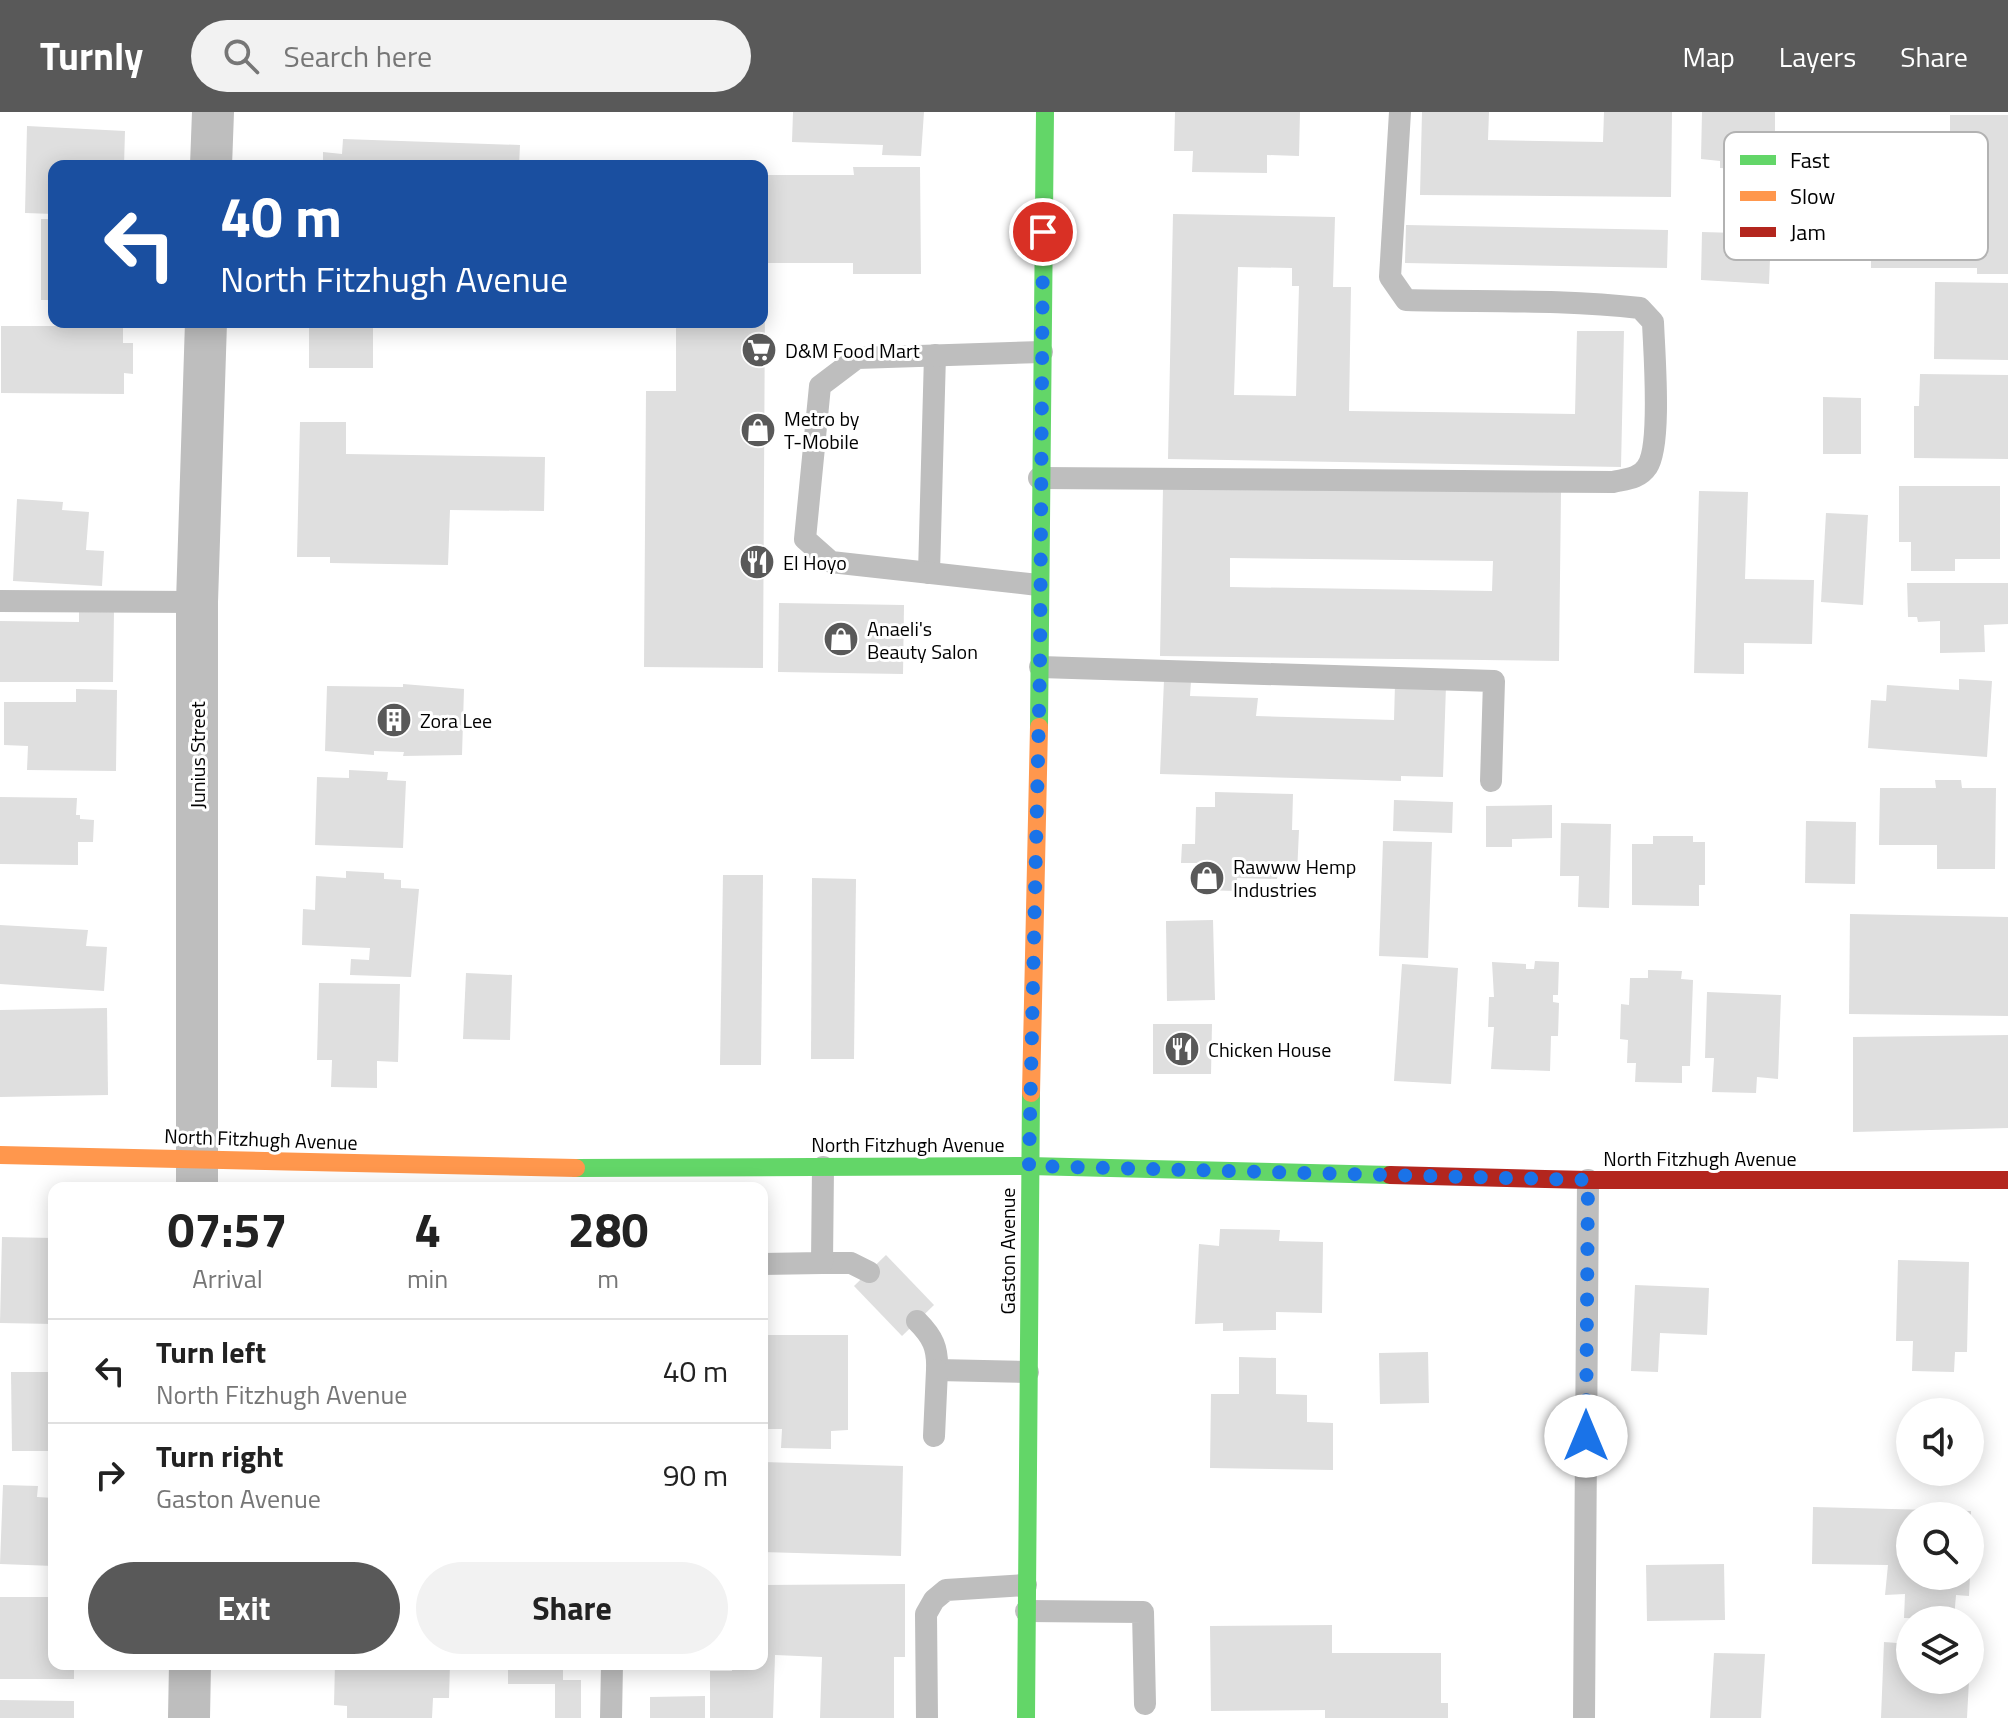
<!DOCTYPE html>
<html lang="en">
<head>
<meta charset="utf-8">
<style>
  :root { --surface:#fff; --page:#f2f2f2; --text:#222; --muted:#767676; --line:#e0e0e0; --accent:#595959 }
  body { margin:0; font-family:"Titillium Web",sans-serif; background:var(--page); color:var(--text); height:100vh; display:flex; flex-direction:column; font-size:30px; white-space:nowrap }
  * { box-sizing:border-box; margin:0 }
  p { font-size:26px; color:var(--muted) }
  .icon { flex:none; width:44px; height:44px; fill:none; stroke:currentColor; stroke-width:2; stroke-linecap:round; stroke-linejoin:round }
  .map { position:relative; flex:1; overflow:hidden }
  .details { position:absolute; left:48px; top:1070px; width:720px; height:488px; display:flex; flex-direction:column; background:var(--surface); border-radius:16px; box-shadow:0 4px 20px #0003 }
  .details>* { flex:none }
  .banner { position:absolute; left:48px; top:48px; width:720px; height:168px; border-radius:16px; box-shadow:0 4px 20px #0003; background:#1a4fa0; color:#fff; overflow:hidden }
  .controls { position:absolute; left:1896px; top:1286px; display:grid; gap:16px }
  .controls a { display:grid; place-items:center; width:88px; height:88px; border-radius:50%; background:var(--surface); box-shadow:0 4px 20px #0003; font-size:40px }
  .pin { position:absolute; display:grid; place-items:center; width:68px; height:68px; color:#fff; margin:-34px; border:4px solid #fff; border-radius:50%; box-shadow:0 2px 8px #0007 }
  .me { position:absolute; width:88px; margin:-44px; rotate:0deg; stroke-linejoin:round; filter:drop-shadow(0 0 6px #0008) }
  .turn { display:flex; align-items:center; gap:28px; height:168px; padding:0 40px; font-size:36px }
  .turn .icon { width:104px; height:104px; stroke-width:2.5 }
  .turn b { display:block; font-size:56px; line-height:68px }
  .eta { display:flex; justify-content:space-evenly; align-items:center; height:136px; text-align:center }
  .eta b { font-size:48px; font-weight:700; line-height:56px }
  .primary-button { display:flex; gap:16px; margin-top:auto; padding:16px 40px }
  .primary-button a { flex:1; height:92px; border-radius:48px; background:var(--accent); color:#fff; font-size:32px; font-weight:700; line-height:92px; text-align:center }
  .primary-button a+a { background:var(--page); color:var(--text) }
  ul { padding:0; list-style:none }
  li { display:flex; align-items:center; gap:24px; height:104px; padding:0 40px; border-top:2px solid var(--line) }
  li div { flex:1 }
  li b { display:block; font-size:30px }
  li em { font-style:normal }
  header { display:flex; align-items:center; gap:48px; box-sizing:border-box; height:112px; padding:0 40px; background:var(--accent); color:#fff }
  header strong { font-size:38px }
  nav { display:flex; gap:44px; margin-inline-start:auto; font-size:28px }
  .search { width:560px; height:72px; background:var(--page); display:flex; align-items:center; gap:20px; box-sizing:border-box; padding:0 28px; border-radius:44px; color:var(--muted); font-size:30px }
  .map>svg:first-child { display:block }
</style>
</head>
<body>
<header>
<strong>Turnly</strong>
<div class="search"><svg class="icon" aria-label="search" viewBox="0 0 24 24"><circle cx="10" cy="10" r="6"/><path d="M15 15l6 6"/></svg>Search here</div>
<nav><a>Map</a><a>Layers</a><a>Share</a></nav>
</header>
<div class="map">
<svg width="2008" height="1606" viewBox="0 0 2008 1606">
  <rect width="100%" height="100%" fill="#fff"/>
  <g fill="#dfdfdf" fill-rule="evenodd">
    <path d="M 793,0 L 924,0 L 921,44 L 882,43 L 883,33 L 792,30 Z"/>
    <path d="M 1175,0 L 1300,0 L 1299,44 L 1267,43 L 1267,61 L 1192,60 L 1193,39 L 1174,39 Z"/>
    <path d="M 1422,0 L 1489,0 L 1488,28 L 1603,30 L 1604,0 L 1672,0 L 1671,85 L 1420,83 Z"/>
    <path d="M 1702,0 L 1775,0 L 1775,42 L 1740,41 L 1739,57 L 1720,56 L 1720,49 L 1701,47 Z"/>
    <path d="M 1950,3 L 2008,3 L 2008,162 L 1977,162 L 1977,156 L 1871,156 L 1871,80 L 1968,80 L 1969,69 L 1950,69 Z"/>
    <path d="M 27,14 L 125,19 L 124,54 L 54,54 L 54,102 L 25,101 Z"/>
    <path d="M 343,27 L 520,33 L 519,54 L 323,54 L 323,40 L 342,42 Z"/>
    <path d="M 853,55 L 920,55 L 921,162 L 853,162 L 853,151 L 762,151 L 762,63 L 854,63 Z"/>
    <path d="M 1173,102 L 1335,105 L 1333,175 L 1351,175 L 1349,299 L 1575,302 L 1577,219 L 1624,219 L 1621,355 L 1168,347 ZM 1238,155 L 1292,156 L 1292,174 L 1299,174 L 1296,284 L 1234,283 Z"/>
    <rect x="41" y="107" width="13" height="81"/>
    <path d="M 1406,113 L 1668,118 L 1667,156 L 1405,151 Z"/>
    <path d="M 1702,120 L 1771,122 L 1769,172 L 1701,168 Z"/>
    <path d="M 1935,170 L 2008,171 L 2008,248 L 1934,247 Z"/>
    <path d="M 762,188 L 765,188 L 763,556 L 644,555 L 646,279 L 676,279 L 676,210 L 762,210 Z"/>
    <rect x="309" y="210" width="64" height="46"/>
    <path d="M 1,214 L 123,214 L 123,231 L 133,231 L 133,262 L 124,261 L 124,282 L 1,281 Z"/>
    <path d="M 1920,262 L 2008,263 L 2008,347 L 1914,346 L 1914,294 L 1919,294 Z"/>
    <path d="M 1823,285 L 1861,286 L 1861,342 L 1823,342 Z"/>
    <path d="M 300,310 L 346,310 L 346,342 L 545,345 L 544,399 L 450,398 L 448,453 L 330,451 L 330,445 L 297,445 Z"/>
    <path d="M 1899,374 L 2000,374 L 2000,447 L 1955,447 L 1955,459 L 1911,459 L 1911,430 L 1899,430 Z"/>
    <path d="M 1163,376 L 1561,380 L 1559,549 L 1160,544 ZM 1230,446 L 1493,449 L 1492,479 L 1230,475 Z"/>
    <path d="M 1699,379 L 1748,380 L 1745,467 L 1814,468 L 1812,532 L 1744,531 L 1744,562 L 1694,561 Z"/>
    <path d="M 17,387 L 63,390 L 62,398 L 89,400 L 86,438 L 104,439 L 102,474 L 13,469 Z"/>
    <path d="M 1826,401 L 1868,403 L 1863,493 L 1821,490 Z"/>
    <path d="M 1907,471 L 2008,471 L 2008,512 L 1984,513 L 1985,540 L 1940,541 L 1940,509 L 1918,510 L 1917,505 L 1908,505 Z"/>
    <path d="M 779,491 L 904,493 L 903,562 L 778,560 Z"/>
    <path d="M 114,498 L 113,570 L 0,570 L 0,509 L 79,510 L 79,499 Z"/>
    <path d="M 1959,567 L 1992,569 L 1987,645 L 1868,636 L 1871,588 L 1886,589 L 1887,573 L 1959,578 Z"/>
    <path d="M 1164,568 L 1191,569 L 1190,584 L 1258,586 L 1256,604 L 1394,608 L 1395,572 L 1446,573 L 1443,665 L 1401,664 L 1401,669 L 1160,662 Z"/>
    <path d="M 403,572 L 464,577 L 462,643 L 403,644 L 404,640 L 374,639 L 374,643 L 325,639 L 327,574 L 403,575 Z"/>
    <path d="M 76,577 L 117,578 L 116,659 L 27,658 L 28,634 L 4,633 L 4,590 L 76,590 Z"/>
    <path d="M 349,658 L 388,660 L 387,668 L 406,669 L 403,736 L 315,733 L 317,665 L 349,666 Z"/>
    <path d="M 1935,668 L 1961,668 L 1962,676 L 1996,676 L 1995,757 L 1937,757 L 1937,733 L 1879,733 L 1880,676 L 1936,676 Z"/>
    <path d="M 1215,680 L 1293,682 L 1292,718 L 1299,718 L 1297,762 L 1278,761 L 1277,767 L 1237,766 L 1237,779 L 1197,778 L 1198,751 L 1181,751 L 1182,732 L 1195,732 L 1196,695 L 1215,695 Z"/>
    <path d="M 0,685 L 77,686 L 76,703 L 80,703 L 80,707 L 94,708 L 93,730 L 78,730 L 78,753 L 0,752 Z"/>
    <path d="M 1394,688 L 1453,690 L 1452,721 L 1393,719 Z"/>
    <path d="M 1552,693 L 1552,726 L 1512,727 L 1512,735 L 1486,735 L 1486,694 Z"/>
    <path d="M 1806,709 L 1856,710 L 1855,772 L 1805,771 Z"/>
    <path d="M 1561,711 L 1611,712 L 1609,796 L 1578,795 L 1579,764 L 1560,764 Z"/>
    <path d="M 1653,724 L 1693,724 L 1693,730 L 1705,730 L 1705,773 L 1699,773 L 1699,794 L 1632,793 L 1632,732 L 1653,732 Z"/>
    <path d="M 1383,729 L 1432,730 L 1428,846 L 1379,844 Z"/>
    <path d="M 346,759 L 384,761 L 384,767 L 401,768 L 401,776 L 419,777 L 411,865 L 350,863 L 351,847 L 369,848 L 370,836 L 302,833 L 303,797 L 315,798 L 316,764 L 346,766 Z"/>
    <path d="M 723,763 L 763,763 L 761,953 L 720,953 Z"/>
    <path d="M 812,766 L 856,767 L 854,947 L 811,947 Z"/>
    <path d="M 1850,802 L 2008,805 L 2008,904 L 1849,902 Z"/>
    <path d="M 1213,808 L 1215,888 L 1167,889 L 1166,809 Z"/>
    <path d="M 0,813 L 88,818 L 86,834 L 107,835 L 104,879 L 0,872 Z"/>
    <path d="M 1535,849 L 1559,850 L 1558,883 L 1553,883 L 1553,890 L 1559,891 L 1558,924 L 1551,924 L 1550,959 L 1491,957 L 1494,915 L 1488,915 L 1489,885 L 1494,885 L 1492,850 L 1526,852 L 1526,857 L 1534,857 Z"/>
    <path d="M 1402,852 L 1458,856 L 1451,972 L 1394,969 Z"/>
    <path d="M 1648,858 L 1682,859 L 1681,867 L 1693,868 L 1690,954 L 1682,954 L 1682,971 L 1635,970 L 1636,951 L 1627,951 L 1628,928 L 1620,927 L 1621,892 L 1629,893 L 1630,866 L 1648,866 Z"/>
    <path d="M 466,861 L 512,863 L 510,928 L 463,927 Z"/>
    <path d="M 319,871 L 400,872 L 398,950 L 377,949 L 377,976 L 331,975 L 332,948 L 317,948 Z"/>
    <path d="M 1707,880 L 1781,883 L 1778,967 L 1757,965 L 1756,981 L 1712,980 L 1714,946 L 1705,946 Z"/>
    <path d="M 107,896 L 108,983 L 0,985 L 0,898 Z"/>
    <path d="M 1153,912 L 1212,912 L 1211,962 L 1153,962 Z"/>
    <path d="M 2008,923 L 2008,1016 L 1853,1020 L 1853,925 Z"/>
    <path d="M 1220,1117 L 1280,1118 L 1279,1129 L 1323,1130 L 1322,1201 L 1276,1200 L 1276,1218 L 1223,1219 L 1223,1211 L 1195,1212 L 1199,1132 L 1219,1134 Z"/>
    <path d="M 2,1125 L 54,1126 L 54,1212 L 0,1211 Z"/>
    <path d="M 886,1143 L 934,1193 L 902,1224 L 854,1174 Z"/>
    <path d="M 1898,1148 L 1969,1150 L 1967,1240 L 1955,1240 L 1954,1260 L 1912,1259 L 1913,1229 L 1896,1229 Z"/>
    <path d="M 1635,1173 L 1709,1176 L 1707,1223 L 1660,1221 L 1658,1260 L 1631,1259 Z"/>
    <path d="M 762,1223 L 848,1223 L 848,1318 L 831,1319 L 831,1337 L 781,1336 L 782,1317 L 762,1317 Z"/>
    <path d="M 1428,1240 L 1429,1291 L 1380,1292 L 1379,1241 Z"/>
    <path d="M 1239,1245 L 1276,1246 L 1276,1282 L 1307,1283 L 1307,1310 L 1333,1311 L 1333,1358 L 1210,1356 L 1211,1282 L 1239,1282 Z"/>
    <path d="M 11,1260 L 54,1260 L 54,1339 L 12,1339 Z"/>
    <path d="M 762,1350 L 903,1354 L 901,1444 L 762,1440 Z"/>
    <path d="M 3,1373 L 38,1374 L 37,1385 L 54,1386 L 54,1454 L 0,1452 Z"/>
    <path d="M 1813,1395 L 1971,1399 L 1971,1404 L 1910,1404 L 1910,1464 L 1970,1464 L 1969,1484 L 1956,1483 L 1954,1507 L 1904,1506 L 1905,1482 L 1885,1483 L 1888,1453 L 1812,1452 Z"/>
    <path d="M 1724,1452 L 1725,1508 L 1647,1509 L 1646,1453 Z"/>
    <path d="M 905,1472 L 905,1545 L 894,1545 L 894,1606 L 820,1606 L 822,1545 L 775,1543 L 773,1606 L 710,1606 L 710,1559 L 732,1559 L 732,1552 L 762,1552 L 762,1473 Z"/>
    <path d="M 0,1485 L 48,1485 L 48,1499 L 54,1499 L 54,1552 L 74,1552 L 74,1567 L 0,1567 Z"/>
    <path d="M 1332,1513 L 1332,1541 L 1441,1541 L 1441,1591 L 1448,1591 L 1448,1606 L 1325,1606 L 1325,1598 L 1211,1599 L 1210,1514 Z"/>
    <path d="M 1884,1530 L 1910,1532 L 1910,1568 L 1969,1568 L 1967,1606 L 1881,1606 Z"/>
    <path d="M 1714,1541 L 1765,1542 L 1761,1606 L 1710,1606 Z"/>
    <path d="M 335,1552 L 450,1552 L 449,1586 L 433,1586 L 432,1606 L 347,1606 L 347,1594 L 334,1593 Z"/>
    <path d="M 508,1552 L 563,1552 L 563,1568 L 581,1568 L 581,1606 L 555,1606 L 555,1572 L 508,1572 Z"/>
    <path d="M 705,1584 L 705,1606 L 650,1606 L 650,1585 Z"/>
    <path d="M 0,1588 L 74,1589 L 74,1606 L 0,1606 Z"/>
  </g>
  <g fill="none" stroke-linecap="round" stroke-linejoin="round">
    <g stroke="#bebebe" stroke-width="22">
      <path d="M 1039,366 L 1613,370 C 1626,367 1639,367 1647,355 C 1662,334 1654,239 1653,210 L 1640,196 C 1563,187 1484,190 1406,188 L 1390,165 L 1400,0"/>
      <path d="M 929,461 L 935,243"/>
      <path d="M 1038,473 L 831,450 L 805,427 L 820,274 L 857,246 L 1042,240"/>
      <path d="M 0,489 L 197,490"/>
      <path d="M 1040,555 L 1494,569 L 1491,669"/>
      <path d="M 822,1151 L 851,1151 L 869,1160"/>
      <path d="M 762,1152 L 822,1151 L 823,1055"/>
      <path d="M 917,1209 C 933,1225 938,1236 937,1258 L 1028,1260"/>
      <path d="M 934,1324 L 937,1258"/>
      <path d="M 1026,1499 L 1143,1500 L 1145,1592"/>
      <path d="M 611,1606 L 612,1552"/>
      <path d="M 927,1606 L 926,1502 L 934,1488 L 946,1478 L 1026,1473"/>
      <path d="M 1584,1606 L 1588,1068"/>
    </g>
    <g stroke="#bebebe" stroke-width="42">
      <path d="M 211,54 L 213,0"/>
      <path d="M 197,1076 L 197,490 L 206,210"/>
      <path d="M 189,1606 L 190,1552"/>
    </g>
    <g stroke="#63d668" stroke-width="18">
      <path d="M 1039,615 L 1045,0"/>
      <path d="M 576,1056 L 1029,1054 L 1390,1063"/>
      <path d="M 1026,1606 L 1031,981"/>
    </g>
    <g stroke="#ff974d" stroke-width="18">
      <path d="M 1031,981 L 1039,615"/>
      <path d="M 0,1043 L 576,1056"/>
    </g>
    <path stroke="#b3261e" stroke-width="18" d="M 1390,1063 L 1588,1068 L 2008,1068"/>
  </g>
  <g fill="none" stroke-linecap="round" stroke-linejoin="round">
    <path stroke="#1a73e8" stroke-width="14" stroke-dasharray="0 25.2" d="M 1043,120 L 1040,555 L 1029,1054 L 1588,1068 L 1586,1324"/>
  </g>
  <defs>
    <symbol id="supermarket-disc" viewBox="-11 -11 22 22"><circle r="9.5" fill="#595959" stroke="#fff"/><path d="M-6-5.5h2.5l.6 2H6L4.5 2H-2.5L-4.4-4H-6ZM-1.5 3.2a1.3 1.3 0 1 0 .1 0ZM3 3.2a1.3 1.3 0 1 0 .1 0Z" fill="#fff"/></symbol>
    <symbol id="shop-disc" viewBox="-11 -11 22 22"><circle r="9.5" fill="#595959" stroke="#fff"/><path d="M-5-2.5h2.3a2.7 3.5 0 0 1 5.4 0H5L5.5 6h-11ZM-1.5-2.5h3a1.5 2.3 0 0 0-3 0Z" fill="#fff"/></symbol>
    <symbol id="restaurant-disc" viewBox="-11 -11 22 22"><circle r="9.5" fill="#595959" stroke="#fff"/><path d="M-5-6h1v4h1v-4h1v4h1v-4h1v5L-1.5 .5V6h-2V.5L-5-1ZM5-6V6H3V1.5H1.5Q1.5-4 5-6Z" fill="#fff"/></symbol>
    <symbol id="building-disc" viewBox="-11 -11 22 22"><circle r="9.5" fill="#595959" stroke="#fff"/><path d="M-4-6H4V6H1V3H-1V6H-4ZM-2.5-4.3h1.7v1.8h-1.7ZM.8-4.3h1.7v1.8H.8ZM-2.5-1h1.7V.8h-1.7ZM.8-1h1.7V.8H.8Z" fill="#fff"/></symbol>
  </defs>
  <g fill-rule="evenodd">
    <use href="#supermarket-disc" x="739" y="218" width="40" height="40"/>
    <use href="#shop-disc" x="738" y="298" width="40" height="40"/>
    <use href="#restaurant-disc" x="737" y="430" width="40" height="40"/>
    <use href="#shop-disc" x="821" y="507" width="40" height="40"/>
    <use href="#building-disc" x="374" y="588" width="40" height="40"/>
    <use href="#shop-disc" x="1187" y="746" width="40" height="40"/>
    <use href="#restaurant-disc" x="1162" y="917" width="40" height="40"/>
  </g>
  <g text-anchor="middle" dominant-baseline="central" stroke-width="6" stroke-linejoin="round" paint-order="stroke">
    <g font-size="20" fill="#000" stroke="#fff" text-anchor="start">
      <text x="785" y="238">D&amp;M Food Mart</text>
      <text x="784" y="306">Metro by<tspan x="784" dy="23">T-Mobile</tspan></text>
      <text x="783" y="450">El Hoyo</text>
      <text x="867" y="516">Anaeli's<tspan x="867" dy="23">Beauty Salon</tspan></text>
      <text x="420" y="608">Zora Lee</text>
      <text x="1233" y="754">Rawww Hemp<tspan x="1233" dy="23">Industries</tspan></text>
      <text x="1208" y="937">Chicken House</text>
    </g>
    <g font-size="20" fill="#000" stroke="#fff">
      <text transform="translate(197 643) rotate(-90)">Junius Street</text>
      <text transform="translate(261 1027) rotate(2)">North Fitzhugh Avenue</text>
      <text x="908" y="1032">North Fitzhugh Avenue</text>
      <text x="1700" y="1046">North Fitzhugh Avenue</text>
      <text transform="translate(1007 1139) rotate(-90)">Gaston Avenue</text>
    </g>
  </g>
  <rect x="1724" y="20" width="264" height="128" rx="12" fill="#fff" stroke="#b2b2b2" stroke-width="2"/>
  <rect x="1740" y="43" width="36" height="10" fill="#63d668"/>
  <rect x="1740" y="79" width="36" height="10" fill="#ff974d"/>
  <rect x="1740" y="115" width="36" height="10" fill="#b3261e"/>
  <g font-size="22" fill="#000">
    <text x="1790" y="56">Fast</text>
    <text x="1790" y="92">Slow</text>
    <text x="1790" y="128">Jam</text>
  </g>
</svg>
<div class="controls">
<a><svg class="icon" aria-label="sound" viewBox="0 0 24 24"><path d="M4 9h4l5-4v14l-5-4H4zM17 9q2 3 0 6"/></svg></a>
<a><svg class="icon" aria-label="search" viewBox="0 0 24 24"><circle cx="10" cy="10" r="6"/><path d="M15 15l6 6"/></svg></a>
<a><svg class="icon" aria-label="layers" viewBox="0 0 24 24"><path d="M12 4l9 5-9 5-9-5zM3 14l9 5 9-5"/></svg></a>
</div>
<div class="pin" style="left:1043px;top:120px;background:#d93025"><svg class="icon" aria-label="arrive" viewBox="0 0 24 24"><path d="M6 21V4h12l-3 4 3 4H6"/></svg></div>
<svg class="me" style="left:1586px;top:1324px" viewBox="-20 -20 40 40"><circle r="19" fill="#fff"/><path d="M0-13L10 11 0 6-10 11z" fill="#1a73e8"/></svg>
<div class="banner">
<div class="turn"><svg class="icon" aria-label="left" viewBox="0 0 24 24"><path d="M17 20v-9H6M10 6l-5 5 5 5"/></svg><div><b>40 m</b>North Fitzhugh Avenue</div></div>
</div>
<section class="details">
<div class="eta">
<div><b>07:57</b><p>Arrival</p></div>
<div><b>4</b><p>min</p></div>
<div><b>280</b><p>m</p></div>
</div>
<ul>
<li><svg class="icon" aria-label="left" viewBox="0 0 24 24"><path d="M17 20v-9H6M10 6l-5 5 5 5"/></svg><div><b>Turn left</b><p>North Fitzhugh Avenue</p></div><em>40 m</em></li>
<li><svg class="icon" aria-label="right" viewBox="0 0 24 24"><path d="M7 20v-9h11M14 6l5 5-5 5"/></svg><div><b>Turn right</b><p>Gaston Avenue</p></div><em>90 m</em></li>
</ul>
<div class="primary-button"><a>Exit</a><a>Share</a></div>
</section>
</div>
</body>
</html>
